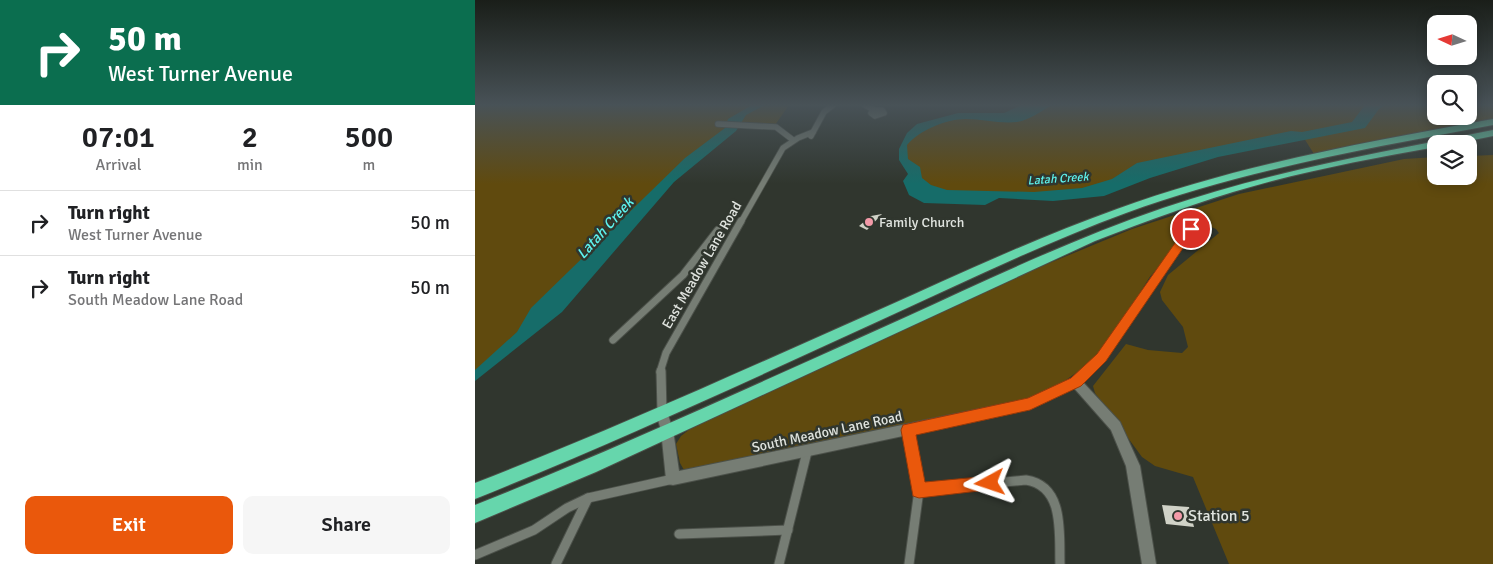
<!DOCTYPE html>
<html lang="en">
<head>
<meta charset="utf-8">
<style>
  :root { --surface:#fff; --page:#f6f6f6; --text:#202124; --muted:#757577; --line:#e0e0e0; --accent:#ea580c }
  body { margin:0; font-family:Signika,sans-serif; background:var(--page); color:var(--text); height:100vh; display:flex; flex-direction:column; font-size:19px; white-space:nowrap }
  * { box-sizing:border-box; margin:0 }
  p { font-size:16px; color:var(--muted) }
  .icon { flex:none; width:28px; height:28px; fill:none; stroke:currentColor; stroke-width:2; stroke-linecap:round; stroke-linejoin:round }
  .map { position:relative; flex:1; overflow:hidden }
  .drawer { display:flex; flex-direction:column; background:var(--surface); width:475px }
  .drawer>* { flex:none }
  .top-card { background:#0b6e4f; color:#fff; overflow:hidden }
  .needle { width:32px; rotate:274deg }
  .fabs { position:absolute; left:952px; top:15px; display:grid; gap:10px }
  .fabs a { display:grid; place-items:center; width:50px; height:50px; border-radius:10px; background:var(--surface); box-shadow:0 2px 12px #0003; font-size:25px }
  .pin { position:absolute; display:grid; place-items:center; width:42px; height:42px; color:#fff; margin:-21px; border:2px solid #fff; border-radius:50%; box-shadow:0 1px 5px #0007 }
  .me { position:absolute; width:55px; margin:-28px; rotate:265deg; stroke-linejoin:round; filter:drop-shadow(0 0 4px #0008) }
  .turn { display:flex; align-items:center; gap:18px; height:105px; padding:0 25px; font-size:22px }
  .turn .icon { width:65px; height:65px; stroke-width:2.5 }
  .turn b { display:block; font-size:35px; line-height:42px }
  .eta { display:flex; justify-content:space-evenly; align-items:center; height:85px; text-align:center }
  .eta b { font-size:30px; font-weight:600; line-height:35px }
  .primary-button { display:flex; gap:10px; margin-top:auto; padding:10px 25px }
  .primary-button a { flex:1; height:58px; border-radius:10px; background:var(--accent); color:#fff; font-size:20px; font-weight:600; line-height:58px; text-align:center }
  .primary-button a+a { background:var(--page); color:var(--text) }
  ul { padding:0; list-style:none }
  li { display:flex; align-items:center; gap:15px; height:65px; padding:0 25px; border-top:1px solid var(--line) }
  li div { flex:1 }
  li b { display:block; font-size:19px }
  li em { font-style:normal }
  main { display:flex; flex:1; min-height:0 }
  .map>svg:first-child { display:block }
</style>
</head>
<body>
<main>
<section class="drawer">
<div class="top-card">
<div class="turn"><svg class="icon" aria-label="right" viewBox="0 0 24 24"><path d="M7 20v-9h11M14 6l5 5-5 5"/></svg><div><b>50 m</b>West Turner Avenue</div></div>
</div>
<div class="eta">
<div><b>07:01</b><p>Arrival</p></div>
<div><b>2</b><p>min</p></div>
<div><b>500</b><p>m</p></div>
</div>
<ul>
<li><svg class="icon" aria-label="right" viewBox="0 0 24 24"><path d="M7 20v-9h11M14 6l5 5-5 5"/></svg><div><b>Turn right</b><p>West Turner Avenue</p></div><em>50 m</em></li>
<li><svg class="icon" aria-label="right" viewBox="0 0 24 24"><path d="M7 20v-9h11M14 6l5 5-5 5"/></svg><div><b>Turn right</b><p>South Meadow Lane Road</p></div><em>50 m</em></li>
</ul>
<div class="primary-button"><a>Exit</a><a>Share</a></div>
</section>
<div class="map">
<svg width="1018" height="564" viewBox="0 0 1018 564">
  <rect width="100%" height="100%" fill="#30362e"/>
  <g fill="#604a0e">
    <path d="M 0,105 L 314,105 L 300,125 L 261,123 L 219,158 L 0,376 Z"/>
    <path d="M 562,105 L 961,105 L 961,116 L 994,116 L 994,105 L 1018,105 L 1018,119 L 839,154 L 827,135 L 736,153 L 644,183 L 576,195 L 449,190 L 428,159 L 428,147 L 435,135 L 488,115 L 515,118 Z"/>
    <path d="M 1018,155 L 1018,564 L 754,564 L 718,477 L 680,466 L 667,457 L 620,393 L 618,386 L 651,344 L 673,350 L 707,353 L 713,347 L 708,327 L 687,300 L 685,292 L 693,275 L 744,233 L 741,229 L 722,221 L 674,278 L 635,342 L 615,363 L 581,387 L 542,403 L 209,470 L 205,463 L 201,444 L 206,436 L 215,429 L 565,267 L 657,229 L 764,194 L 929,159 L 961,157 L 961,176 L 994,176 L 994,156 Z"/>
  </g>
  <g fill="#166c69">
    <path d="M 277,105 L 290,105 L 271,115 L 261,131 L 199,182 L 87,312 L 0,381 L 0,370 L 42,332 L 56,308 L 210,158 L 250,128 L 253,119 Z"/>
    <path d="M 546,105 L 577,105 C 566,111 555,120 542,122 C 525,124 508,119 491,119 C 471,119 445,130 432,145 L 433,159 L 445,167 L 447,178 L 456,185 L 472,190 L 559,192 L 607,188 L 637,179 L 662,163 L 816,131 L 827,132 L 877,122 L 890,105 L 910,105 L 904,109 L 890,128 L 743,157 L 675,178 L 629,196 L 578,201 L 524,198 L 510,205 L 449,203 L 434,195 L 428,181 L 433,174 L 424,160 L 424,149 L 432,133 L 442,124 L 483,113 L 529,113 Z"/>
  </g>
  <g fill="#d0d2c7">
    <path d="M 407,214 L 392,230 L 384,226 L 396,216 Z"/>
    <path d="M 687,505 L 714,507 L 719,527 L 691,524 Z"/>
  </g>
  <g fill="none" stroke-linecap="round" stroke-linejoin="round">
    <defs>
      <g id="street-far2">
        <path d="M 390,105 L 399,110"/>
        <path d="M 399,110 L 407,110 L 409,113 L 400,116 L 396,113 Z"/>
        <path d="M 243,124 L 301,127 L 318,140"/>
        <path d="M 336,136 L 349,112 L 358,105"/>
        <path d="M 266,222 L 308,148 L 323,138 L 338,132"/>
      </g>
      <g id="street-far1">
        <path d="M 138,340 L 208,275 L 243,230"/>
        <path d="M 185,372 L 191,353 L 266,221"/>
        <path d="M 611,372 L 627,357 L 716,229 L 728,225"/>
      </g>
      <g id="street">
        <path d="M 186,371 L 187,413"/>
        <path d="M 601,382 L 612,371"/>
        <path d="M 433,430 L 444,490 L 434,564"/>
        <path d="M 444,490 L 551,480 C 590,486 584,534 585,564"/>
        <path d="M 204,534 L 313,530"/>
        <path d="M 0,555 L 59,530 L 92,508 L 113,498 L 198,479"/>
        <path d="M 81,564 L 113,498"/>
        <path d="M 304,564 L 332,452"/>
      </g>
      <path id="secondary" d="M 601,377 L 605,379 L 645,422 L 665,466 L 681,564 L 667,564 L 651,466 L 636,430 L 599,388 L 555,409 L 198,485 L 193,484 L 191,479 L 186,430 L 181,413 L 183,409 L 187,408 L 191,409 L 198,430 L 204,471 L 553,399 Z"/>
      <g id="highway">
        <path d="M 1018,119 L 1018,125 C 894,148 770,170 651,213 C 567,244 487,283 406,320 C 271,382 137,444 0,499 L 0,483 C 137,430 271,369 406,309 C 484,274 561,238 642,209 C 763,165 891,142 1018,119 Z"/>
        <path d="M 1018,130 L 1018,136 L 979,144 L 961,144 L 961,147 C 900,158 839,169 779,186 C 725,201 672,221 620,241 L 121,472 L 0,523 L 0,505 C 146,447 288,381 431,317 C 516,278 600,238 688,208 C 796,171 907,152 1018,130 Z"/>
      </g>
    </defs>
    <use href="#street-far2" stroke="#4c514a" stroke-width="7"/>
    <use href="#street-far1" stroke="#4c514a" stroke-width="9"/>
    <use href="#street" stroke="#4c514a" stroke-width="11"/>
    <use href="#secondary" stroke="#4c514a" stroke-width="2"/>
    <use href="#highway" stroke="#4c514a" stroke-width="2"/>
    <use href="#street-far2" stroke="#767d74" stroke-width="5.5"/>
    <use href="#street-far1" stroke="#767d74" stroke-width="7"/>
    <use href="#street" stroke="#767d74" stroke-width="9"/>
    <use href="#secondary" fill="#767d74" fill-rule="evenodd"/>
    <use href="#highway" fill="#66d6ac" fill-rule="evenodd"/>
  </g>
  <linearGradient id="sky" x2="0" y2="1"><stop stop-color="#1a1e19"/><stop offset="0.57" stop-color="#485257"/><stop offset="1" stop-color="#485257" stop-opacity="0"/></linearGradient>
  <rect width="1018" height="184" fill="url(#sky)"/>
  <path fill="#ea580c" stroke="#983908" d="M 716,225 L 721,229 L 631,361 L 606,386 L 555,410 L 441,435 L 450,482 L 515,476 L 521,478 L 523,483 L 521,489 L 444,498 L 438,496 L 426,430 L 428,425 L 553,398 L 596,378 L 622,354 L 712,226 Z"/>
  <g fill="#f39aa8" stroke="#30362e" stroke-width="2">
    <circle cx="394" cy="222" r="5"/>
    <circle cx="703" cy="516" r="5"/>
  </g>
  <g text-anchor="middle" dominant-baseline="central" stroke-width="5" stroke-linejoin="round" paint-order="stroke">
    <g font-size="12" font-style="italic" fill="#5ef3ee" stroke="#30362e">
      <text transform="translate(583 179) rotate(-4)">Latah Creek</text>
    </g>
    <g font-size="14" fill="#e0e4df" stroke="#30362e" text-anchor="start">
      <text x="404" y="222">Family Church</text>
    </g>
    <g font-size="14" fill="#e0e4df" stroke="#30362e">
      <text transform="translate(227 265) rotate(-60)">East Meadow Lane Road</text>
      <text transform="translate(352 432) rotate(-12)">South Meadow Lane Road</text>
    </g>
    <g font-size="15" font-style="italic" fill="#5ef3ee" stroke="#30362e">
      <text transform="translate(130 228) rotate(-48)">Latah Creek</text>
    </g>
    <g font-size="16" fill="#e0e4df" stroke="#30362e" text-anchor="start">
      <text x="713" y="516">Station 5</text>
    </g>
  </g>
</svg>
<div class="fabs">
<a><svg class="needle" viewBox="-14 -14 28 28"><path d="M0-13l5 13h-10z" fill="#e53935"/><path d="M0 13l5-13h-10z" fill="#757577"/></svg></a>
<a><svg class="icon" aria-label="search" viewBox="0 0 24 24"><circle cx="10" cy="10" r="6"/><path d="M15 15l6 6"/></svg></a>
<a><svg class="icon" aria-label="layers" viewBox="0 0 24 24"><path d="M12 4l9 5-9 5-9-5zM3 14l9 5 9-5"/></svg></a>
</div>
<div class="pin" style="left:716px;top:229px;background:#d93025"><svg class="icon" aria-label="arrive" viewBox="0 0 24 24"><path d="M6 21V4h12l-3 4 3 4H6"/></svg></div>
<svg class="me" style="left:515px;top:483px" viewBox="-20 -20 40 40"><path d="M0-17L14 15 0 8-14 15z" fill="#ea580c" stroke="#fff" stroke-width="4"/></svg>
</div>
</main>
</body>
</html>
